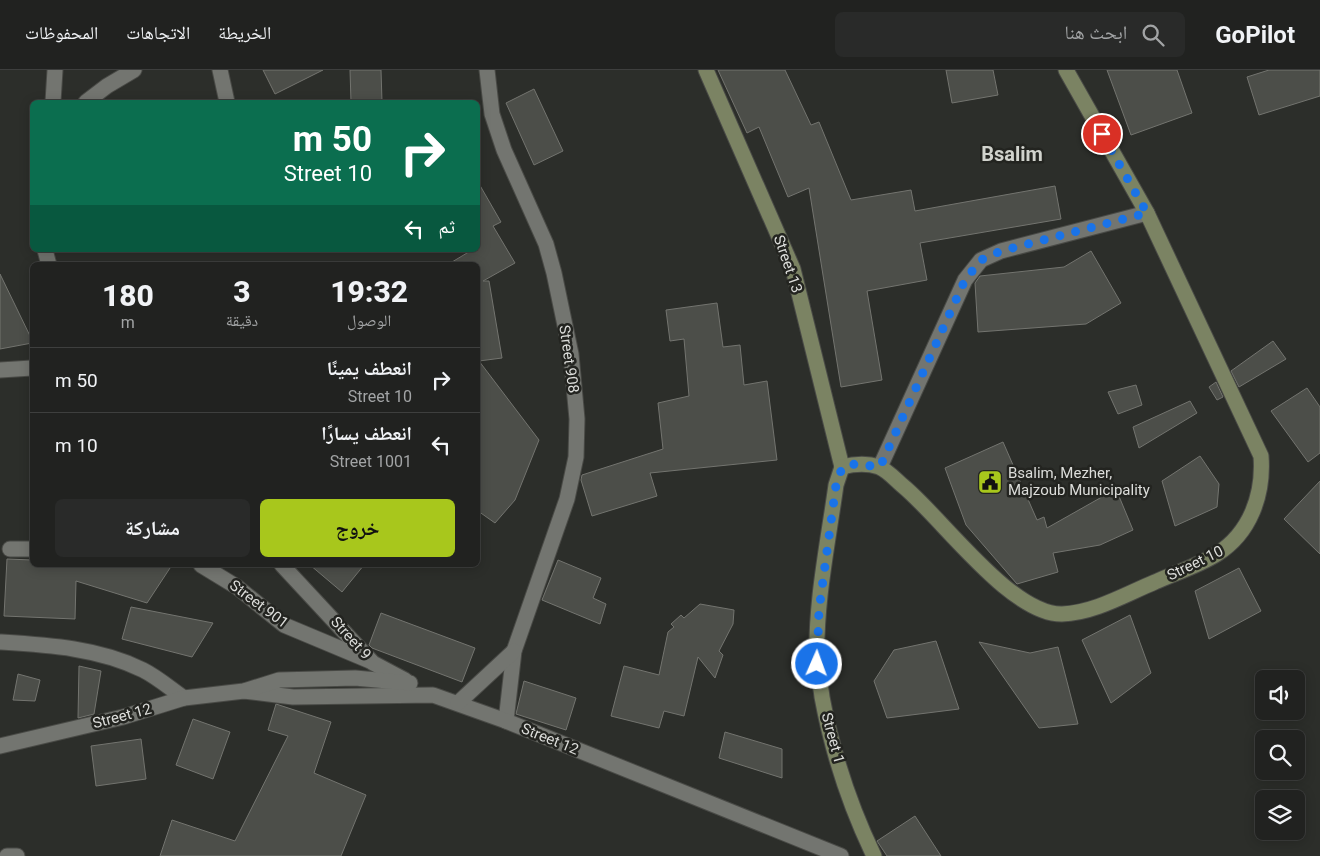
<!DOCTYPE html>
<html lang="ar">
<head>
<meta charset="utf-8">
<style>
  :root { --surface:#212220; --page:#292a29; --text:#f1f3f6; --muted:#a2a4a5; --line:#3e3f3e; --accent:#a8c71c }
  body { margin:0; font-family:Roboto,"Noto Naskh Arabic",sans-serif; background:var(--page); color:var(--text); direction:rtl; height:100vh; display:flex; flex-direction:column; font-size:19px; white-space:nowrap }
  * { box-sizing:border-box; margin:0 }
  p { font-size:16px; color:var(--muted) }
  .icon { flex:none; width:28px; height:28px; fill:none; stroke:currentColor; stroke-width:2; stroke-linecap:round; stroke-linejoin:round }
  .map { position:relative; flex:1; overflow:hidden; direction:ltr }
  .panel { position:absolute; left:30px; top:192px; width:450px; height:305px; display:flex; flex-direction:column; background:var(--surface); border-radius:8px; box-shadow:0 2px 12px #0003,0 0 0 1px var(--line); direction:rtl }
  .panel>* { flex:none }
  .guide { position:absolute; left:30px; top:30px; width:450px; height:152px; border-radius:8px; box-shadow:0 2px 12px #0003,0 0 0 1px var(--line); direction:rtl; background:#0b6e4f; color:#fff; overflow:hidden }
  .controls { position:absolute; left:1255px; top:600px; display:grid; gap:10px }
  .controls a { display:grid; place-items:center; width:50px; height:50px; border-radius:8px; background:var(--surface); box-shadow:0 2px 12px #0003,0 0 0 1px var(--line); font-size:25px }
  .pin { position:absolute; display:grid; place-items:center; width:42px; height:42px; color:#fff; margin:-21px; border:2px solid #fff; border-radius:50%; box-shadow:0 1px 5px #0007 }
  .me { position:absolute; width:55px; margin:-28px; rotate:2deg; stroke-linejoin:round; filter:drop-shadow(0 0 4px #0008) }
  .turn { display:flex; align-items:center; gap:18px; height:105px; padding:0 25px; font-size:22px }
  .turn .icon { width:65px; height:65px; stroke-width:2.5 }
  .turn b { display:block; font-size:35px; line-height:42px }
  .then { display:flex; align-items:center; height:48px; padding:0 25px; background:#0003; gap:10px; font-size:19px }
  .eta { display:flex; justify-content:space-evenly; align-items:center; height:85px; text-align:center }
  .eta b { font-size:30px; font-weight:800; line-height:35px }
  .action { display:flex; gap:10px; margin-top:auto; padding:10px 25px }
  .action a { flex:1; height:58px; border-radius:8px; background:var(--accent); color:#111; font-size:20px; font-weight:800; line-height:58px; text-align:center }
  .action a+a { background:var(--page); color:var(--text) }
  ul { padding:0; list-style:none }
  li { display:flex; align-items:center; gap:15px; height:65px; padding:0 25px; border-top:1px solid var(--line) }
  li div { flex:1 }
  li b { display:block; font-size:19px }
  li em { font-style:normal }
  header { display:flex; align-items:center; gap:30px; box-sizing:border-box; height:70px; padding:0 25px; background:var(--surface); border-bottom:1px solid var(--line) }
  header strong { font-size:24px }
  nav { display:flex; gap:28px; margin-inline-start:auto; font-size:18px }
  .search { width:350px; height:45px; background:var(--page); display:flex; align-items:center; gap:12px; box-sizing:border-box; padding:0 18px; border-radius:8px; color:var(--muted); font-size:19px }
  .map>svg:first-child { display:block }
</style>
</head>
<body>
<header>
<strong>GoPilot</strong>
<div class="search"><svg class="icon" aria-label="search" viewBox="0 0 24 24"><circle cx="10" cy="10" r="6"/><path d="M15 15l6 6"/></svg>ابحث هنا</div>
<nav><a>الخريطة</a><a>الاتجاهات</a><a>المحفوظات</a></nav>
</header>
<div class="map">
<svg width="1320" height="786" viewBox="0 0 1320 786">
  <rect width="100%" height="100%" fill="#2c2e2a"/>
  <g fill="#4c4e49" stroke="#73746f">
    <path d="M 263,0 L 323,0 L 275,24 Z"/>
    <path d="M 350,0 L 381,0 L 382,32 L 351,32 Z"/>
    <path d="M 718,0 L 785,0 L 811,55 L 819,52 L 851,130 L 911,120 L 915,141 L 1055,116 L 1061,149 L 920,173 L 927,210 L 867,221 L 882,310 L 841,317 L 809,118 L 788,127 L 759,57 L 747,63 Z"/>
    <path d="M 946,0 L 993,0 L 998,25 L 952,33 Z"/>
    <path d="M 1107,0 L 1177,0 L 1192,43 L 1131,65 Z"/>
    <path d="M 1269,0 L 1320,0 L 1320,26 L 1259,45 L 1247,7 Z"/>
    <path d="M 534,19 L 563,81 L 534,95 L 506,33 Z"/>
    <path d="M 478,112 L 501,152 L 493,156 L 515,193 L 483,211 L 489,211 L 502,288 L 479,291 L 539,370 L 515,430 L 495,453 L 478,441 L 478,195 L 447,195 L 472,180 L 478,180 Z"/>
    <path d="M 1091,181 L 1121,233 L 1086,254 L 978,262 L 975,213 L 980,206 L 1064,197 Z"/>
    <path d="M 0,204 L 32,270 L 32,273 L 0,279 Z"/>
    <path d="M 717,233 L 723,277 L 740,275 L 744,315 L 767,311 L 777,390 L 650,403 L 657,426 L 592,446 L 581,410 L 582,405 L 663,379 L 658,333 L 689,326 L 684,269 L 670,271 L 666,240 Z"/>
    <path d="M 1273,271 L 1286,289 L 1239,317 L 1231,301 Z"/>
    <path d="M 1216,312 L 1223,327 L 1217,330 L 1209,317 Z"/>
    <path d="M 1136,315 L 1142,335 L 1118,344 L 1108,322 Z"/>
    <path d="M 1307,318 L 1320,337 L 1320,383 L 1308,392 L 1271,341 Z"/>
    <path d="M 1190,331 L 1197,343 L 1139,378 L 1133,357 Z"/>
    <path d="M 1003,372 L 1037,450 L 1044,447 L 1047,458 L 1116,419 L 1133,460 L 1100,475 L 1053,483 L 1058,502 L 1017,514 L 966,455 L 945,398 Z"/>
    <path d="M 1200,386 L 1219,414 L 1217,437 L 1175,456 L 1162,411 Z"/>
    <path d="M 1320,411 L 1320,484 L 1284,449 Z"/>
    <path d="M 7,489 L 32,490 L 32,495 L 172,495 L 147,533 L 76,511 L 75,549 L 4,546 Z"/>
    <path d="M 558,490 L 601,508 L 593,528 L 606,534 L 600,554 L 542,530 Z"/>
    <path d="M 310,495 L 364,495 L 342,522 Z"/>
    <path d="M 1239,498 L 1261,541 L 1209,569 L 1195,521 Z"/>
    <path d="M 700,534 L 734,540 L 733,554 L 719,581 L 723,585 L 715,608 L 698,587 L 684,646 L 664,641 L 659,658 L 611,646 L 624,596 L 659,605 L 668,562 L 674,557 L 671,554 L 681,545 L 684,548 Z"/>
    <path d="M 131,537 L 213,553 L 192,587 L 122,569 Z"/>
    <path d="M 381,543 L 475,578 L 462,612 L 372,578 L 369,575 Z"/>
    <path d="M 1130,545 L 1151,603 L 1111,633 L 1082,570 Z"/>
    <path d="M 936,571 L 959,639 L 887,648 L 874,611 L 894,580 Z"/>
    <path d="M 979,572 L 1030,583 L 1058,577 L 1078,654 L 1039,658 Z"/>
    <path d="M 79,596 L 101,601 L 94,644 L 78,648 Z"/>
    <path d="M 18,604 L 40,610 L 35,631 L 13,630 Z"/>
    <path d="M 524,611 L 576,628 L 566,660 L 516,644 Z"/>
    <path d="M 276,634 L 331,652 L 314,703 L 366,725 L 341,786 L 160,786 L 172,750 L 235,771 L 288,666 L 268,660 Z"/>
    <path d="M 193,649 L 230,662 L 213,709 L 176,695 Z"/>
    <path d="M 725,662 L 782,679 L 782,708 L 719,688 Z"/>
    <path d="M 141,669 L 146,709 L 96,716 L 91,676 Z"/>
    <path d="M 915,746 L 941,786 L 887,786 L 877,771 Z"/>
  </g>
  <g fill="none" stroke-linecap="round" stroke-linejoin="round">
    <defs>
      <g id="street">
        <path d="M 220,0 L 227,32"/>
        <path d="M 487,0 L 492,44 L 504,80 L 546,174 L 554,203 L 571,284 L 577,349 L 576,387 L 567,429 L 514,581 L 506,651"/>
        <path d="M 53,32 L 55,0"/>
        <path d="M 86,32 L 107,16 L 134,0"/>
        <path d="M 45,180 L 49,195"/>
        <path d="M 0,300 L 32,298"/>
        <path d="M 880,397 L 965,210 L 981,190 L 1001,181 L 1147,143"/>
        <path d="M 10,479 L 32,479"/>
        <path d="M 201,495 L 237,517 L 284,555 L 370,591"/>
        <path d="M 282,495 L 373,593 L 405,610"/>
        <path d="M 0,572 C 48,575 99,578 143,600 C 157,607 171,619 184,628"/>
        <path d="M 244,621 L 293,627 L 433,625 L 506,651 L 841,786"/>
        <path d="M 458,633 L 514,581"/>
        <path d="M 0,676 L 123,647 L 184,628 L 244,621 L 279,610 L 355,608 L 410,613"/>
        <path d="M 7,786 L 17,786"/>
      </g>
      <g id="secondary">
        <path d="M 706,0 L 793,199 L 842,397"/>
        <path d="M 842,397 C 854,394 867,393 879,397 C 887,400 896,410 903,416 C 942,448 1011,545 1062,544 C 1094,543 1126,524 1155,512 C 1175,503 1198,496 1217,484 C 1250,463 1264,425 1261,386 L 1147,143 L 1066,0"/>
        <path d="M 842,397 L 836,415 C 828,473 815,533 817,593 C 817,604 821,616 822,627 C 832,681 850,736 874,786"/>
      </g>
    </defs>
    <use href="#street" stroke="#494a46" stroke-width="17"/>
    <use href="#secondary" stroke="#494a46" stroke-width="17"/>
    <use href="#street" stroke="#737570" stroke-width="15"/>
    <use href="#secondary" stroke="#7b8363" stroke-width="15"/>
  </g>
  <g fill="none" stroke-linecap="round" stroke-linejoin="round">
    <path stroke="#1a73e8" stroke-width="9" stroke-dasharray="0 16.2" d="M 817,594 L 819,540 L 836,415 L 842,398 L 855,394 L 880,397 L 965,210 L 981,190 L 1001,181 L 1147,143 L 1102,64"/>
  </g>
  <defs>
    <symbol id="civic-square" viewBox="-11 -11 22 22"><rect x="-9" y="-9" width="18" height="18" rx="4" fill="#a8c71c" stroke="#232420"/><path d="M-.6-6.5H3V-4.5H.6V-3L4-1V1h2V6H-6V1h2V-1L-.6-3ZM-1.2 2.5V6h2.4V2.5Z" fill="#111"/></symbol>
  </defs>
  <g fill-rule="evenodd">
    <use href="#civic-square" x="976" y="398" width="28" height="28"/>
  </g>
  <g text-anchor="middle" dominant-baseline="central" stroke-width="5" stroke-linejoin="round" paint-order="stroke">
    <g font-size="15" fill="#dcddda" stroke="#232420">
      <text transform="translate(788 194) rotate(71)">Street 13</text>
      <text transform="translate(569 289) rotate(82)">Street 908</text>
      <text transform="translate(1195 493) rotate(-26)">Street 10</text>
      <text transform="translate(259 534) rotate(37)">Street 901</text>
      <text transform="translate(351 568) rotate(48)">Street 9</text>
      <text transform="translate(122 646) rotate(-15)">Street 12</text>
      <text transform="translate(833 668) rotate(75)">Street 1</text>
      <text transform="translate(550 669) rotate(22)">Street 12</text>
    </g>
    <g font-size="15" fill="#dcddda" stroke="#232420" text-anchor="start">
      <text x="1008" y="403">Bsalim, Mezher,<tspan x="1008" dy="17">Majzoub Municipality</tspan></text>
    </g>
    <g font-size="20" font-weight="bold" fill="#d1d3cd" stroke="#232420">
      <text x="1012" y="84">Bsalim</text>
    </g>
  </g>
</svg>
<div class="controls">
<a><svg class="icon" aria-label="sound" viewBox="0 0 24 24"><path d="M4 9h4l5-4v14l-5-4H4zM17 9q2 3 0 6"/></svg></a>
<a><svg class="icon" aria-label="search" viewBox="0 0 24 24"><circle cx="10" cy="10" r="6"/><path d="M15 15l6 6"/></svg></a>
<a><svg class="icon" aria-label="layers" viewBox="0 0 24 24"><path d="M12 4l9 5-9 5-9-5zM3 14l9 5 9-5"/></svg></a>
</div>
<div class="pin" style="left:1102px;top:64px;background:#d93025"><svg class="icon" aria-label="arrive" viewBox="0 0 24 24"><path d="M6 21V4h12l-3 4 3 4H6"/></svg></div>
<svg class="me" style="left:817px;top:594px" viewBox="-20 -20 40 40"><circle r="17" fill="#1a73e8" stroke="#fff" stroke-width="3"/><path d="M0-11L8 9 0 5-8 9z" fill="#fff"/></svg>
<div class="guide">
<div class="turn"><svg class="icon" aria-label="right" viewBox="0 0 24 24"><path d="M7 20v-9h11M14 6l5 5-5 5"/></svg><div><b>50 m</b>Street 10</div></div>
<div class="then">ثم<svg class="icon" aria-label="left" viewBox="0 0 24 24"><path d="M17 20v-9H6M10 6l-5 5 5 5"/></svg></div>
</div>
<section class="panel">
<div class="eta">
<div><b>19:32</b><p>الوصول</p></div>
<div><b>3</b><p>دقيقة</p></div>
<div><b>180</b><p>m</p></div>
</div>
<ul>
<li><svg class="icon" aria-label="right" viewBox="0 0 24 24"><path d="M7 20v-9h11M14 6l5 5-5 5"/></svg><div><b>انعطف يمينًا</b><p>Street 10</p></div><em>50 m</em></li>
<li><svg class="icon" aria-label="left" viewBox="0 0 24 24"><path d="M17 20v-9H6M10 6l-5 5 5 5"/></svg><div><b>انعطف يسارًا</b><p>Street 1001</p></div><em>10 m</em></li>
</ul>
<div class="action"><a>خروج</a><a>مشاركة</a></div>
</section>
</div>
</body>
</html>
